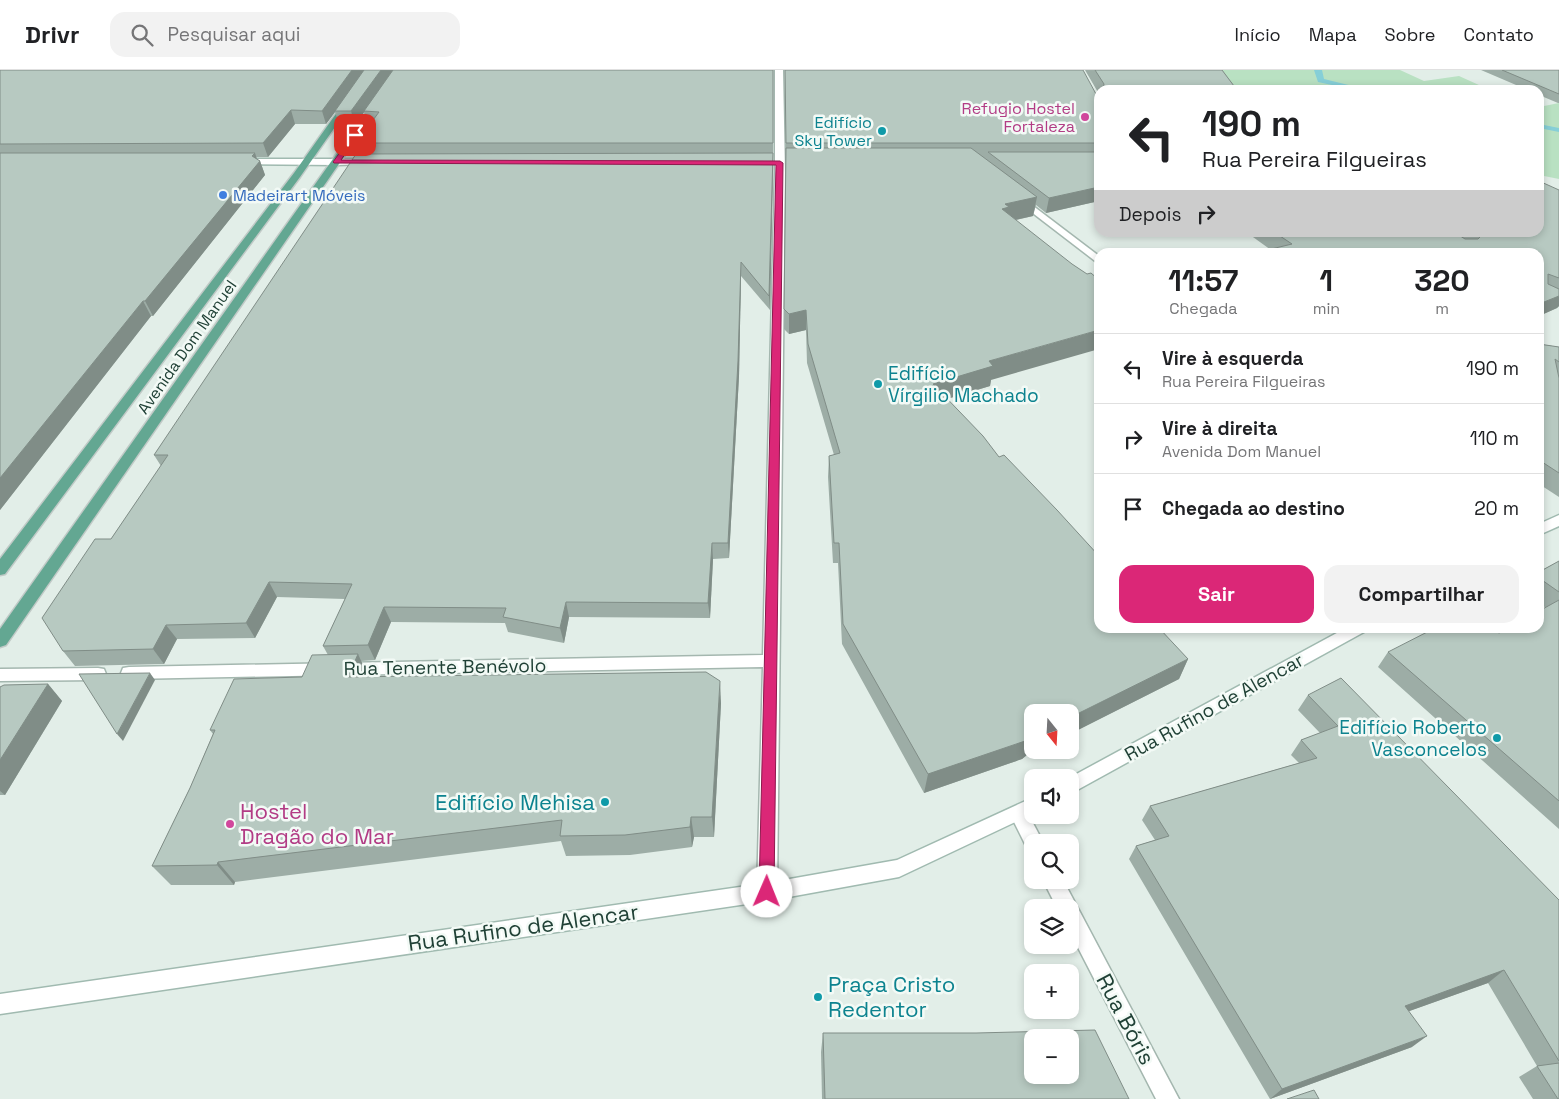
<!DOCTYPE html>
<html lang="pt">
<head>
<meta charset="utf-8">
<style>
  :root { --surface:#fff; --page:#f2f2f2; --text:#202124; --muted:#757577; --line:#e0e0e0; --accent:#db2777 }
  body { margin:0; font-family:"Space Grotesk",sans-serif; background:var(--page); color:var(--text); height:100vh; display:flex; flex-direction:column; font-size:19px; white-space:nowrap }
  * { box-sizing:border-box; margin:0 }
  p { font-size:16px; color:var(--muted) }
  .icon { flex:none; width:28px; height:28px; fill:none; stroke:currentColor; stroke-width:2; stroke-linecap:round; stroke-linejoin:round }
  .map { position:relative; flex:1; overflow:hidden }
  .side { position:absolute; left:1094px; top:178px; width:450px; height:385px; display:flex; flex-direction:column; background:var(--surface); border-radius:15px; box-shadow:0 2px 8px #0003 }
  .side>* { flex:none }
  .banner { position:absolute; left:1094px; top:15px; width:450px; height:152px; border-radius:15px; box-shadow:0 2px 8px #0003; background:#fff; color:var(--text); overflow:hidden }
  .needle { width:32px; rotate:162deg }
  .buttons { position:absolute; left:1024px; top:634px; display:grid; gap:10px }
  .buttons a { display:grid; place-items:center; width:55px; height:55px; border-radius:10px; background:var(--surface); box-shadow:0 2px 8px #0003; font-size:25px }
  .pin { position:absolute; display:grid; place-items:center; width:42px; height:42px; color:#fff; margin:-21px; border-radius:10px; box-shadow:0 2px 8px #0006 }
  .me { position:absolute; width:55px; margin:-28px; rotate:1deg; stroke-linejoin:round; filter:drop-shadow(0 0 4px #0008) }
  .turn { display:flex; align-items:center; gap:18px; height:105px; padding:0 25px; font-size:22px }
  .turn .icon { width:65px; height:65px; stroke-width:2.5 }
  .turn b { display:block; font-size:35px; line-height:42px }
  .then { display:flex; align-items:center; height:48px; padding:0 25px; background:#0003; gap:10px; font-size:19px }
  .eta { display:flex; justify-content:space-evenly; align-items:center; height:85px; text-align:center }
  .eta b { font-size:30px; font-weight:700; line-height:35px }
  .cta { display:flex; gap:10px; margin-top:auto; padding:10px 25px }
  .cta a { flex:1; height:58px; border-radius:15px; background:var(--accent); color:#fff; font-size:20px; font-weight:700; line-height:58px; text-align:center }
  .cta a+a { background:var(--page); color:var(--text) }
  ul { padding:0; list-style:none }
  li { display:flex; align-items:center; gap:15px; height:70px; padding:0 25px; border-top:1px solid var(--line) }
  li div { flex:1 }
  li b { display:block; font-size:19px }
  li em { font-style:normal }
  header { display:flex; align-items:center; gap:30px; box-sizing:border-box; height:70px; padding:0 25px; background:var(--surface); border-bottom:1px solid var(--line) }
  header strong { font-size:24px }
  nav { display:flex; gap:28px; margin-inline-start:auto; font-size:18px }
  .search { width:350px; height:45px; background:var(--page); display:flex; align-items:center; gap:12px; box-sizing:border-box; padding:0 18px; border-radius:15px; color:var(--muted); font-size:19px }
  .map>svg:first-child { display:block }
</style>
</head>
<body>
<header>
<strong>Drivr</strong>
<div class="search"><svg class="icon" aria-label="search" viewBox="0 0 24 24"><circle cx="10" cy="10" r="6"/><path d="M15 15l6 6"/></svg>Pesquisar aqui</div>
<nav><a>Início</a><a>Mapa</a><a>Sobre</a><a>Contato</a></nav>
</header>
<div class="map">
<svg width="1559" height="1029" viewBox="0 0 1559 1029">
  <rect width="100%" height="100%" fill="#e2eee8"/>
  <g fill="#b9e1c2">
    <path d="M 1208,0 L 1400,0 L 1424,11 L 1459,6 L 1490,20 L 1224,20 Z"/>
    <path d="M 1559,33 L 1559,109 L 1539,105 L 1539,37 Z"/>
  </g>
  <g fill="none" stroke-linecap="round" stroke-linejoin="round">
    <g fill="#86cfd7" fill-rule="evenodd">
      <path d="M 1314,0 L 1322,0 L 1324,9 L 1369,20 L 1355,20 L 1318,12 Z"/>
      <path d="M 1539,54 L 1559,58 L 1559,62 L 1539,58 Z"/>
    </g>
    <defs>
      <g id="street">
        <path d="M 775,0 L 783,0 L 785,103 L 777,822 L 774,828 L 767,831 L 760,828 L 757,822 L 763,597 L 129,609 L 123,608 L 121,603 L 123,598 L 129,597 L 763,585 L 775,103 Z"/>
        <path d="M 370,89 L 373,90 L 373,94 L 336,95 L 331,92 L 336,89 Z"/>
        <path d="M 1020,126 L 1099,186 L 1099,194 L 1017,131 L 1015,129 Z"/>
        <path d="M 98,598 L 104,599 L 106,604 L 104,609 L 98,610 L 0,611 L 0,599 Z"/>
        <path d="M 1019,736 L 1025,738 L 1043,772 L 1032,772 L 1032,780 L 1027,778 L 1010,744 L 1013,738 Z"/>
        <path d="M 1043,810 L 1063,810 L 1179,1029 L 1156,1029 L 1070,862 L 1070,838 L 1057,838 Z"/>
      </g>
      <g id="secondary">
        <path d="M 239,89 L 336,89 L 341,92 L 336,95 L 236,94 L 234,92 Z"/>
        <path d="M 1559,445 L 1559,456 L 1539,465 L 1539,454 Z"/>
        <path d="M 1346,558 L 1366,558 L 1364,562 L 1070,724 L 1069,708 Z"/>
        <path d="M 1032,728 L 1032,744 L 899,807 L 767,831 L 0,944 L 0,924 L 767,813 L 897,790 Z"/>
      </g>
      <g id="primary">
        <path d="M 367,0 L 375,0 L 300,107 L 5,504 L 0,505 L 0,489 L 294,103 Z"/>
        <path d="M 396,0 L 404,0 L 6,575 L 0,577 L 0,559 Z"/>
      </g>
    </defs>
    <use href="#street" stroke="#a4b7af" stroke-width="3"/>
    <use href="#secondary" stroke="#a0bab0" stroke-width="3"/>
    <use href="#primary" stroke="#c1cac7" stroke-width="3"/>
    <use href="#street" fill="#fff" fill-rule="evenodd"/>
    <use href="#secondary" fill="#fff" fill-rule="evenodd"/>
    <use href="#primary" fill="#63a792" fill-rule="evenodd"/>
  </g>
  <g fill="#9dada6">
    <path d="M 0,0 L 773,0 L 773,96 L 770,240 L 741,206 L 739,306 L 729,488 L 713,489 L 710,548 L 569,547 L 564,573 L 508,562 L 505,553 L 391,552 L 375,590 L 361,591 L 368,606 L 721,633 L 714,767 L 694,767 L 692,777 L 630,785 L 566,786 L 561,771 L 235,812 L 234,815 L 171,815 L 152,796 L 190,718 L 213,664 L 210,660 L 302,607 L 328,585 L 323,576 L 345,529 L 277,527 L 255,568 L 177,569 L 164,594 L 75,596 L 63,581 L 111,469 L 161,396 L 154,385 L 365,84 L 362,73 L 364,70 L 362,65 L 369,55 L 368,55 L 364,42 L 355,55 L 339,54 L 335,42 L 326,54 L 295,54 L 268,87 L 256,87 L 257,89 L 260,91 L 265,105 L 153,246 L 151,246 L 0,440 Z"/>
    <path d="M 785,0 L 1096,24 L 1099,25 L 1099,131 L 1046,143 L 1036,135 L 1033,146 L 1016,150 L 990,316 L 947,329 L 1099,558 L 1188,589 L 1179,609 L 1070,664 L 1070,642 L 1032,642 L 1032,680 L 1033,680 L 1022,689 L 924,723 L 842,574 L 838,493 L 833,493 L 828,407 L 829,386 L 834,385 L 807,293 L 806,260 L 789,264 L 784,259 L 786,87 Z"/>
    <path d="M 1085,0 L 1222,0 L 1237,20 L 1099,20 L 1099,24 Z"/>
    <path d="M 1481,0 L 1559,0 L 1559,33 L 1558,33 L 1539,25 L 1539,20 L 1528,20 Z"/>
    <path d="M 1559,120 L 1559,236 L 1557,238 L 1539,246 L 1539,182 L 1271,180 L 1246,162 L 1539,162 Z"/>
    <path d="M 1539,274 L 1559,277 L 1559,427 L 1539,414 Z"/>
    <path d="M 1559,491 L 1559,759 L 1378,597 L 1388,582 L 1499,563 L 1546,538 L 1539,533 L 1539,502 Z"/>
    <path d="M 48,614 L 62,631 L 5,725 L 0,725 L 0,617 Z"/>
    <path d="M 1308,625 L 1559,830 L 1559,1029 L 1533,1029 L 1519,1007 L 1537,996 L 1488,913 L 1409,941 L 1412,977 L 1270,1029 L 1129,789 L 1136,776 L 1155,770 L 1142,750 L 1150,736 L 1299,693 L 1291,685 L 1301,670 L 1320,663 L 1298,640 Z"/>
    <path d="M 823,963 L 1129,1029 L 822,1029 L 821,982 Z"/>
  </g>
  <g fill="#808d87">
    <path d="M 352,0 L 366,0 L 335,41 L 335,42 L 326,54 L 322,41 Z"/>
    <path d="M 381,0 L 394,0 L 355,55 L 351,41 Z"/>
    <path d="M 291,40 L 295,54 L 268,87 L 263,73 Z"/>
    <path d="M 255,83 L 258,92 L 260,91 L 265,105 L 153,246 L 145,231 Z"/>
    <path d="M 773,83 L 773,96 L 770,240 L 769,226 Z"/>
    <path d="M 1099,117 L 1099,131 L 1046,143 L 1049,128 Z"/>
    <path d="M 1037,127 L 1033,146 L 1006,152 L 1002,139 L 1005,134 Z"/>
    <path d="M 741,192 L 741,206 L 739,306 L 729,488 L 728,473 Z"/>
    <path d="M 1559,226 L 1559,236 L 1557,238 L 1539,246 L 1539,234 Z"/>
    <path d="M 143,231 L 151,246 L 0,440 L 0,408 Z"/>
    <path d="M 806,240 L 806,260 L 789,264 L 789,244 Z"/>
    <path d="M 1099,260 L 1099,279 L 991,310 L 990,316 L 930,334 L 933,314 L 989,291 Z"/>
    <path d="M 712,473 L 713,489 L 710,548 L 708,533 Z"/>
    <path d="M 269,512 L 277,527 L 255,568 L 246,553 Z"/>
    <path d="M 566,532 L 569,547 L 564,573 L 560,558 Z"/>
    <path d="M 384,537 L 391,552 L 375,590 L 368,575 Z"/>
    <path d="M 166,555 L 177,569 L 164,594 L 153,579 Z"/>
    <path d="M 358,584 L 368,606 L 348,607 Z"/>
    <path d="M 1188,589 L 1179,609 L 1070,664 L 1070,653 L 1073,646 Z"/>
    <path d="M 150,603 L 155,610 L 123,671 L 117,664 Z"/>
    <path d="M 720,611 L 721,633 L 714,767 L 712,747 Z"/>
    <path d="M 48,614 L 62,631 L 5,725 L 0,721 L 0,690 Z"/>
    <path d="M 1032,666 L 1032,680 L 1033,680 L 1022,689 L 924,723 L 928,704 Z"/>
    <path d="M 691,747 L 694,767 L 692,777 L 690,757 Z"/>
    <path d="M 218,792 L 235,812 L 234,815 L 217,795 Z"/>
    <path d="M 1504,900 L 1488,913 L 1390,948 L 1405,936 Z"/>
    <path d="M 1427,966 L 1412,977 L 1270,1029 L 1282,1019 Z"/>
  </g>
  <g fill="#b7c9c1" stroke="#808d87" fill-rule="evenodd">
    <path d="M 0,0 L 352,0 L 322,41 L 291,40 L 263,73 L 0,74 Z"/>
    <path d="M 364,0 L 381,0 L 351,41 L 335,41 Z"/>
    <path d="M 393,0 L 773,0 L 773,73 L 362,73 L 366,67 L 362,65 L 379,42 L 364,41 Z"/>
    <path d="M 785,0 L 1083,0 L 1096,24 L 1099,25 L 1099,73 L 786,73 Z"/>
    <path d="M 1095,0 L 1222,0 L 1237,20 L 1103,20 L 1104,14 Z"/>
    <path d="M 1502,0 L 1559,0 L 1559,24 Z"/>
    <path d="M 786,78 L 971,78 L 1037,127 L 1005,134 L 1009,137 L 1002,139 L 1072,194 L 1087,204 L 1091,203 L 1099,210 L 1099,260 L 989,291 L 993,296 L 933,314 L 983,366 L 999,387 L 1004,385 L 1057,440 L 1099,486 L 1099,558 L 1159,558 L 1188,589 L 1073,646 L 1068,639 L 1063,642 L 1032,642 L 1032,666 L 1028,670 L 928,704 L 843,554 L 839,473 L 834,473 L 829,386 L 840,383 L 808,274 L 806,240 L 789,244 L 784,239 Z"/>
    <path d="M 988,82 L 1099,82 L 1099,117 L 1049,128 Z"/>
    <path d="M 0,83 L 255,83 L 252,86 L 260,91 L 145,231 L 143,231 L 0,408 Z"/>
    <path d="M 773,83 L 769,226 L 741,192 L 738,291 L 728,473 L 712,473 L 708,533 L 566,532 L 560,558 L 503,547 L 506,538 L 384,537 L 368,575 L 323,576 L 352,514 L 269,512 L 246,553 L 166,555 L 153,579 L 63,581 L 42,548 L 95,469 L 111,469 L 168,385 L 154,385 L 356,84 Z"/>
    <path d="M 1539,111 L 1559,120 L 1559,208 L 1548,204 L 1548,214 L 1559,219 L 1559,226 L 1539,234 L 1539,182 L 1259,182 L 1292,174 L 1274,162 L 1454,162 L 1465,169 L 1478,169 L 1480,167 L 1473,162 L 1539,162 Z"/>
    <path d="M 1539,274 L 1559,277 L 1559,292 L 1555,289 L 1559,308 L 1559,403 L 1539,390 Z"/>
    <path d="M 1559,491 L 1559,522 L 1539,508 L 1539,502 Z"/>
    <path d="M 1559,530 L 1559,731 L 1388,582 L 1435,558 L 1491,558 L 1499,563 L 1509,558 L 1539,558 L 1539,541 Z"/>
    <path d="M 358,584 L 348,607 L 706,602 L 720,611 L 712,747 L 691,747 L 690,757 L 625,765 L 560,766 L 562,750 L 218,792 L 217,795 L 152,796 L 190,718 L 215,660 L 210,660 L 234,609 L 302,607 L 312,585 Z"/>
    <path d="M 150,603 L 117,664 L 79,604 Z"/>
    <path d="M 1341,608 L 1559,830 L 1559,991 L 1504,900 L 1405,936 L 1427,966 L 1282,1019 L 1136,776 L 1169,766 L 1150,736 L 1317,688 L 1301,670 L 1338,656 L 1308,625 Z"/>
    <path d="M 48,614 L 0,690 L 0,617 L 4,615 Z"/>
    <path d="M 1095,960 L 1129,1029 L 825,1029 L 823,963 L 976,963 ZM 1032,968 L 1070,968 L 1070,1005 L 1032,1005 Z"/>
    <path d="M 1559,993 L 1559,1029 L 1558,1029 L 1537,996 Z"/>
    <path d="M 1314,1020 L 1319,1029 L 1287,1029 Z"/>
  </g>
  <path fill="#db2777" stroke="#8e194d" d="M 353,64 L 358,65 L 341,90 L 780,91 L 783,93 L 774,822 L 772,827 L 767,829 L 761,827 L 759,822 L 776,95 L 334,93 L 333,92 Z"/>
  <g fill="#d1479c" stroke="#f3faf6" stroke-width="2">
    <circle cx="1085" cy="47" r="5"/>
    <circle cx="230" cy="754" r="5"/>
  </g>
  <g fill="#0f9aa8" stroke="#f3faf6" stroke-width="2">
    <circle cx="882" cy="61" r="5"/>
    <circle cx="878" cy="314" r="5"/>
    <circle cx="1497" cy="668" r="5"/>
    <circle cx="605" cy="732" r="5"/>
    <circle cx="818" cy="927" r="5"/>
  </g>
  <circle fill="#3f7fe0" stroke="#f3faf6" stroke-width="2" cx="223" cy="125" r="5"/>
  <g text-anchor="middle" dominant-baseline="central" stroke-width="5" stroke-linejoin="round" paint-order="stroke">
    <g font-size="16" fill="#b23c85" stroke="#f3faf6" text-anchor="end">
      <text x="1075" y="38">Refugio Hostel<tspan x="1075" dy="18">Fortaleza</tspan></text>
    </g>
    <g font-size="16" fill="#0d838f" stroke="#f3faf6" text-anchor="end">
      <text x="872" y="52">Edifício<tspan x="872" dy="18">Sky Tower</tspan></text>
    </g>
    <g font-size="16" fill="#366cbe" stroke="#f3faf6" text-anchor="start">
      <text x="233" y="125">Madeirart Móveis</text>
    </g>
    <g font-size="16" fill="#204136" stroke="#f3faf6">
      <text transform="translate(187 277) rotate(-55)">Avenida Dom Manuel</text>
    </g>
    <g font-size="19" fill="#0d838f" stroke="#f3faf6" text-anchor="start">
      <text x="888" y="303">Edifício<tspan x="888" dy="22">Vírgilio Machado</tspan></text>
      <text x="1487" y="657" text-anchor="end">Edifício Roberto<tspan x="1487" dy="22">Vasconcelos</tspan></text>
    </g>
    <g font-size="19" fill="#204136" stroke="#f3faf6">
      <text transform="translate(445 597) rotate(-1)">Rua Tenente Benévolo</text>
      <text transform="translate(1214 637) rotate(-29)">Rua Rufino de Alencar</text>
    </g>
    <g font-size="22" fill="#0d838f" stroke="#f3faf6" text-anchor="end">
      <text x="595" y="732">Edifício Mehisa</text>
      <text x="828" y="914" text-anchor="start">Praça Cristo<tspan x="828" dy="25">Redentor</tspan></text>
    </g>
    <g font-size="22" fill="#b23c85" stroke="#f3faf6" text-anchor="start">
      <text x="240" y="741">Hostel<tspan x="240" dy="25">Dragão do Mar</tspan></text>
    </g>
    <g font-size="22" fill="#204136" stroke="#f3faf6">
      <text transform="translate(523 857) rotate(-8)">Rua Rufino de Alencar</text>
      <text transform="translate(1126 949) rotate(62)">Rua Bóris</text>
    </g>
  </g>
</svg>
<div class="buttons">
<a><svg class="needle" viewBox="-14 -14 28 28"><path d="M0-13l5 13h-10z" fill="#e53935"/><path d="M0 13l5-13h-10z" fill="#757577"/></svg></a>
<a><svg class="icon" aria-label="sound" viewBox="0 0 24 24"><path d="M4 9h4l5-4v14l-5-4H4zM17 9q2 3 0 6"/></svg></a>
<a><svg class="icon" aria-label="search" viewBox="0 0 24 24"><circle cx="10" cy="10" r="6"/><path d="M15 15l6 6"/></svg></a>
<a><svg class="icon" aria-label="layers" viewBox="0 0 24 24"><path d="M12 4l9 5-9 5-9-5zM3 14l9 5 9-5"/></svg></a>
<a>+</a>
<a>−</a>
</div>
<div class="pin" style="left:355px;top:65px;background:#d93025"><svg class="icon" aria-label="arrive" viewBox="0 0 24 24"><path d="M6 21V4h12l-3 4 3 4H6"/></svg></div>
<svg class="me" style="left:767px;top:822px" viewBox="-20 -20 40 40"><circle r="19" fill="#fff"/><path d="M0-13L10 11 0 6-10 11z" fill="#db2777"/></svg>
<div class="banner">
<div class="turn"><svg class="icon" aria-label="left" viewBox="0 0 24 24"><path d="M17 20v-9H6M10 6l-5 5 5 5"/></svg><div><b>190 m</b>Rua Pereira Filgueiras</div></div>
<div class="then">Depois<svg class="icon" aria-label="right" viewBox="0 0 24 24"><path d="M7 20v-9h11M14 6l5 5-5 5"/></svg></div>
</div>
<section class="side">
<div class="eta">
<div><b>11:57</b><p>Chegada</p></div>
<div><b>1</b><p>min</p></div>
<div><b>320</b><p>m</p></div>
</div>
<ul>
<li><svg class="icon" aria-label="left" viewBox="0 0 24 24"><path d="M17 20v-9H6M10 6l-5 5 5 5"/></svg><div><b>Vire à esquerda</b><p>Rua Pereira Filgueiras</p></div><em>190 m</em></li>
<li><svg class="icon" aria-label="right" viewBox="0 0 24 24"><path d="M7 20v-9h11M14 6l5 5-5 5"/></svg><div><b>Vire à direita</b><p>Avenida Dom Manuel</p></div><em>110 m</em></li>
<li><svg class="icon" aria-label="arrive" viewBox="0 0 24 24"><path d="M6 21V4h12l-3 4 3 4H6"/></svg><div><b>Chegada ao destino</b></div><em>20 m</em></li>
</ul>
<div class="cta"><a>Sair</a><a>Compartilhar</a></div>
</section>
</div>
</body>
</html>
